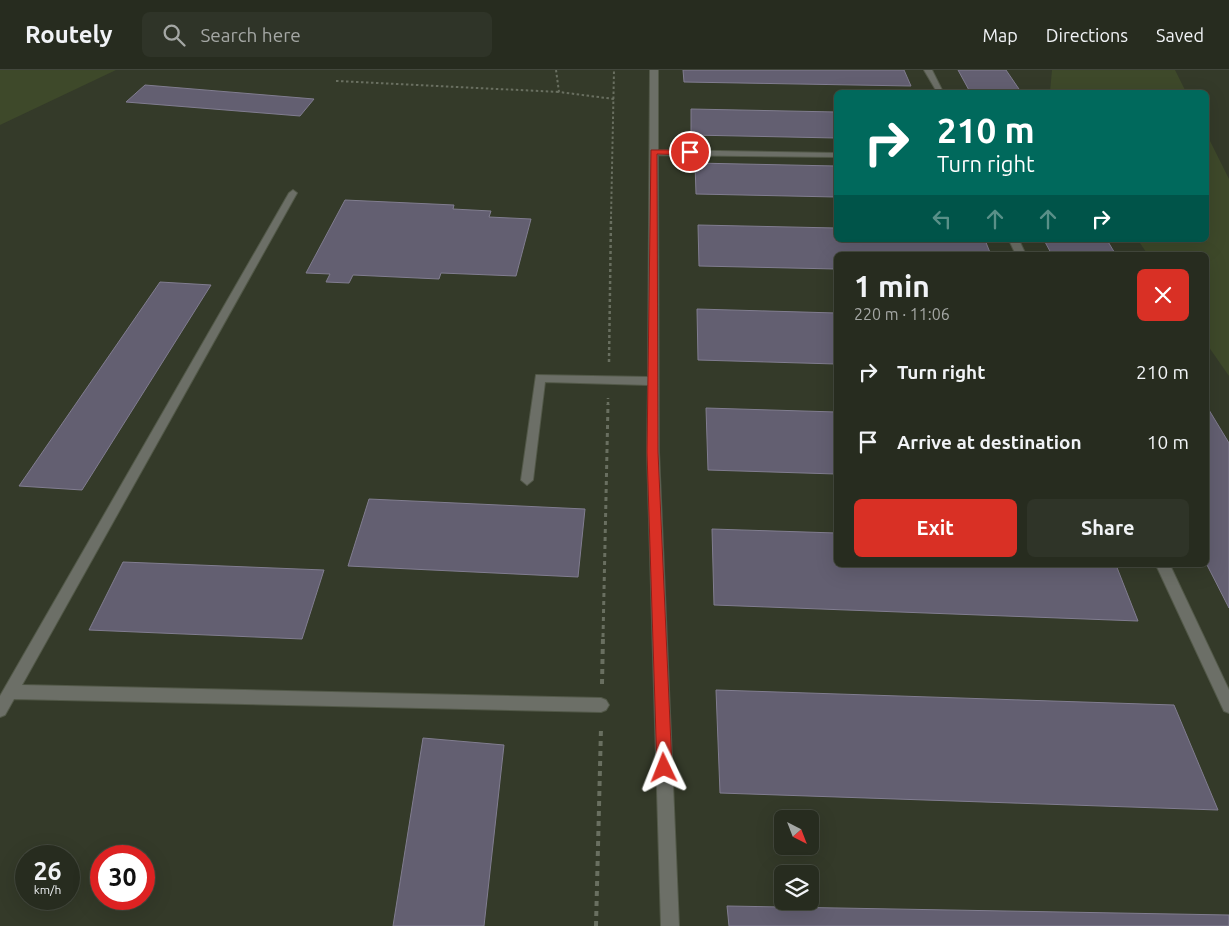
<!DOCTYPE html>
<html lang="en">
<head>
<meta charset="utf-8">
<style>
  :root { --surface:#272c1f; --page:#2f3428; --text:#f1f3f6; --muted:#a4a7a4; --line:#43483d; --accent:#d93025 }
  body { margin:0; font-family:Ubuntu,sans-serif; background:var(--page); color:var(--text); height:100vh; display:flex; flex-direction:column; font-size:19px; white-space:nowrap }
  * { box-sizing:border-box; margin:0 }
  p { font-size:16px; color:var(--muted) }
  .icon { flex:none; width:28px; height:28px; fill:none; stroke:currentColor; stroke-width:2; stroke-linecap:round; stroke-linejoin:round }
  .map { position:relative; flex:1; overflow:hidden }
  .details { position:absolute; left:834px; top:182px; width:375px; height:315px; display:flex; flex-direction:column; background:var(--surface); border-radius:8px; box-shadow:0 5px 20px #0002,0 0 0 1px var(--line) }
  .details>* { flex:none }
  .banner { position:absolute; left:834px; top:20px; width:375px; height:152px; border-radius:8px; box-shadow:0 5px 20px #0002,0 0 0 1px var(--line); background:#00695c; color:#fff; overflow:hidden }
  .needle { width:32px; rotate:138deg }
  .fabs { position:absolute; left:774px; top:740px; display:grid; gap:10px }
  .fabs a { display:grid; place-items:center; width:45px; height:45px; border-radius:8px; background:var(--surface); box-shadow:0 5px 20px #0002,0 0 0 1px var(--line); font-size:25px }
  .speed { position:absolute; left:15px; top:775px; display:flex; gap:10px; font-size:25px; font-weight:700; text-align:center }
  .speed>* { display:grid; place-content:center; width:65px; height:65px; border-radius:50%; background:var(--surface); box-shadow:0 5px 20px #0002,0 0 0 1px var(--line); line-height:1 }
  .speed small { font-size:12px; font-weight:400 }
  .speed .limit { border:8px solid #d22; background:#fff; color:#111 }
  .pin { position:absolute; display:grid; place-items:center; width:42px; height:42px; color:#fff; margin:-21px; border:2px solid #fff; border-radius:50%; box-shadow:0 1px 5px #0007 }
  .me { position:absolute; width:55px; margin:-28px; rotate:358deg; stroke-linejoin:round; filter:drop-shadow(0 0 4px #0008) }
  .turn { display:flex; align-items:center; gap:18px; height:105px; padding:0 20px; font-size:22px }
  .turn .icon { width:65px; height:65px; stroke-width:2.5 }
  .turn b { display:block; font-size:35px; line-height:42px }
  .lanes { display:flex; align-items:center; height:48px; padding:0 20px; background:#0003; justify-content:center; gap:25px; direction:ltr }
  .lanes .off { opacity:.35 }
  .round { display:grid; place-items:center; flex:none; width:52px; height:52px; border-radius:8px; background:var(--page) }
  .overview { display:flex; align-items:center; justify-content:space-between; height:85px; padding:0 20px }
  h1 { font-size:30px; font-weight:700; line-height:38px }
  .action { display:flex; gap:10px; margin-top:auto; padding:10px 20px }
  .action a { flex:1; height:58px; border-radius:8px; background:var(--accent); color:#fff; font-size:20px; font-weight:700; line-height:58px; text-align:center }
  .action a+a { background:var(--page); color:var(--text) }
  ul { padding:0; list-style:none }
  li { display:flex; align-items:center; gap:15px; height:70px; padding:0 20px }
  li div { flex:1 }
  li b { display:block; font-size:19px }
  li em { font-style:normal }
  header { display:flex; align-items:center; gap:30px; box-sizing:border-box; height:70px; padding:0 25px; background:var(--surface); border-bottom:1px solid var(--line) }
  header strong { font-size:24px }
  nav { display:flex; gap:28px; margin-inline-start:auto; font-size:18px }
  .search { width:350px; height:45px; background:var(--page); display:flex; align-items:center; gap:12px; box-sizing:border-box; padding:0 18px; border-radius:8px; color:var(--muted); font-size:19px }
  .map>svg:first-child { display:block }
</style>
</head>
<body>
<header>
<strong>Routely</strong>
<div class="search"><svg class="icon" aria-label="search" viewBox="0 0 24 24"><circle cx="10" cy="10" r="6"/><path d="M15 15l6 6"/></svg>Search here</div>
<nav><a>Map</a><a>Directions</a><a>Saved</a></nav>
</header>
<div class="map">
<svg width="1229" height="856" viewBox="0 0 1229 856">
  <rect width="100%" height="100%" fill="#343a29"/>
  <g fill="#3e492a">
    <path d="M 0,0 L 116,0 L 0,55 Z"/>
    <path d="M 1052,0 L 1175,0 L 1186,22 L 1050,22 Z"/>
    <path d="M 1206,63 L 1229,109 L 1229,306 L 1206,273 L 1206,185 L 1148,185 L 1138,170 L 1206,170 Z"/>
  </g>
  <g fill="#635f71" stroke="#817d90">
    <path d="M 683,0 L 904,0 L 911,16 L 684,12 Z"/>
    <path d="M 958,0 L 1006,0 L 1021,22 L 970,22 Z"/>
    <path d="M 145,15 L 314,29 L 300,46 L 126,32 Z"/>
    <path d="M 691,39 L 836,42 L 836,68 L 691,65 Z"/>
    <path d="M 695,93 L 836,96 L 836,127 L 696,124 Z"/>
    <path d="M 345,130 L 454,135 L 453,139 L 491,141 L 489,147 L 531,149 L 516,206 L 441,203 L 439,209 L 353,205 L 349,213 L 326,212 L 330,204 L 306,203 Z"/>
    <path d="M 698,155 L 836,158 L 836,170 L 985,170 L 991,185 L 836,185 L 836,199 L 699,196 Z"/>
    <path d="M 1044,170 L 1107,170 L 1116,185 L 1052,185 Z"/>
    <path d="M 160,212 L 211,215 L 82,420 L 19,416 Z"/>
    <path d="M 697,239 L 836,243 L 836,294 L 698,290 Z"/>
    <path d="M 1206,335 L 1229,373 L 1229,538 L 1206,493 Z"/>
    <path d="M 706,338 L 836,342 L 836,404 L 708,400 Z"/>
    <path d="M 369,429 L 585,439 L 578,507 L 348,496 Z"/>
    <path d="M 712,459 L 836,463 L 836,495 L 1116,495 L 1138,551 L 714,535 Z"/>
    <path d="M 123,492 L 324,500 L 302,569 L 89,560 Z"/>
    <path d="M 716,620 L 1174,635 L 1218,740 L 720,723 Z"/>
    <path d="M 423,668 L 504,675 L 484,856 L 393,856 Z"/>
    <path d="M 727,836 L 1229,845 L 1229,856 L 729,856 Z"/>
  </g>
  <g fill="none" stroke-linecap="round" stroke-linejoin="round">
    <defs>
      <g id="minor">
        <path d="M 650,0 L 658,0 L 658,80 L 836,83 L 836,87 L 658,85 L 659,382 L 679,856 L 661,856 L 647,382 L 648,315 L 545,312 L 533,410 L 527,415 L 521,410 L 536,305 L 648,307 Z"/>
        <path d="M 924,0 L 932,0 L 943,22 L 937,22 Z"/>
        <path d="M 293,120 L 297,123 L 22,615 L 601,628 L 606,630 L 609,635 L 606,640 L 601,642 L 14,629 L 5,645 L 0,647 L 0,626 L 289,123 Z"/>
        <path d="M 1009,170 L 1019,170 L 1026,185 L 1016,185 Z"/>
        <path d="M 1156,495 L 1170,495 L 1229,620 L 1229,643 L 1224,641 Z"/>
      </g>
    </defs>
    <use href="#minor" stroke="#525848" stroke-width="2"/>
    <g stroke="#696f60" stroke-width="2" stroke-dasharray="2.5 2.5" stroke-linecap="butt">
      <path d="M 556,0 L 559,22 L 614,29"/>
      <path d="M 336,11 L 559,22"/>
      <path d="M 611,149 L 614,0"/>
    </g>
    <g stroke="#696f60" stroke-width="2.5" stroke-dasharray="3 3" stroke-linecap="butt">
      <path d="M 609,292 L 611,148"/>
      <path d="M 608,335 L 608,328"/>
    </g>
    <path stroke="#696f60" stroke-width="3" stroke-dasharray="4 4" stroke-linecap="butt" d="M 603,567 L 608,334"/>
    <g stroke="#696f60" stroke-width="4" stroke-dasharray="5 5" stroke-linecap="butt">
      <path d="M 602,614 L 603,566"/>
      <path d="M 596,856 L 601,658"/>
    </g>
    <use href="#minor" fill="#6c6f67" fill-rule="evenodd"/>
  </g>
  <path fill="#d93025" stroke="#8d1f18" d="M 651,80 L 690,80 L 694,82 L 690,85 L 657,84 L 658,382 L 672,698 L 669,703 L 664,705 L 659,703 L 657,698 L 647,382 Z"/>
</svg>
<div class="fabs">
<a><svg class="needle" viewBox="-14 -14 28 28"><path d="M0-13l5 13h-10z" fill="#e53935"/><path d="M0 13l5-13h-10z" fill="#a4a7a4"/></svg></a>
<a><svg class="icon" aria-label="layers" viewBox="0 0 24 24"><path d="M12 4l9 5-9 5-9-5zM3 14l9 5 9-5"/></svg></a>
</div>
<div class="speed"><div>26<small>km/h</small></div><div class="limit">30</div></div>
<div class="pin" style="left:690px;top:82px;background:#d93025"><svg class="icon" aria-label="arrive" viewBox="0 0 24 24"><path d="M6 21V4h12l-3 4 3 4H6"/></svg></div>
<svg class="me" style="left:664px;top:698px" viewBox="-20 -20 40 40"><path d="M0-17L14 15 0 8-14 15z" fill="#d93025" stroke="#fff" stroke-width="4"/></svg>
<div class="banner">
<div class="turn"><svg class="icon" aria-label="right" viewBox="0 0 24 24"><path d="M7 20v-9h11M14 6l5 5-5 5"/></svg><div><b>210 m</b>Turn right</div></div>
<div class="lanes"><svg class="icon off" aria-label="left" viewBox="0 0 24 24"><path d="M17 20v-9H6M10 6l-5 5 5 5"/></svg><svg class="icon off" aria-label="ahead" viewBox="0 0 24 24"><path d="M12 20V5M6 11l6-6 6 6"/></svg><svg class="icon off" aria-label="ahead" viewBox="0 0 24 24"><path d="M12 20V5M6 11l6-6 6 6"/></svg><svg class="icon" aria-label="right" viewBox="0 0 24 24"><path d="M7 20v-9h11M14 6l5 5-5 5"/></svg></div>
</div>
<section class="details">
<div class="overview"><div><h1>1 min</h1><p>220 m · 11:06</p></div><a class="round" style="background:#d93025;color:#fff"><svg class="icon" aria-label="close" viewBox="0 0 24 24"><path d="M6 6l12 12M18 6L6 18"/></svg></a></div>
<ul>
<li><svg class="icon" aria-label="right" viewBox="0 0 24 24"><path d="M7 20v-9h11M14 6l5 5-5 5"/></svg><div><b>Turn right</b></div><em>210 m</em></li>
<li><svg class="icon" aria-label="arrive" viewBox="0 0 24 24"><path d="M6 21V4h12l-3 4 3 4H6"/></svg><div><b>Arrive at destination</b></div><em>10 m</em></li>
</ul>
<div class="action"><a>Exit</a><a>Share</a></div>
</section>
</div>
</body>
</html>
